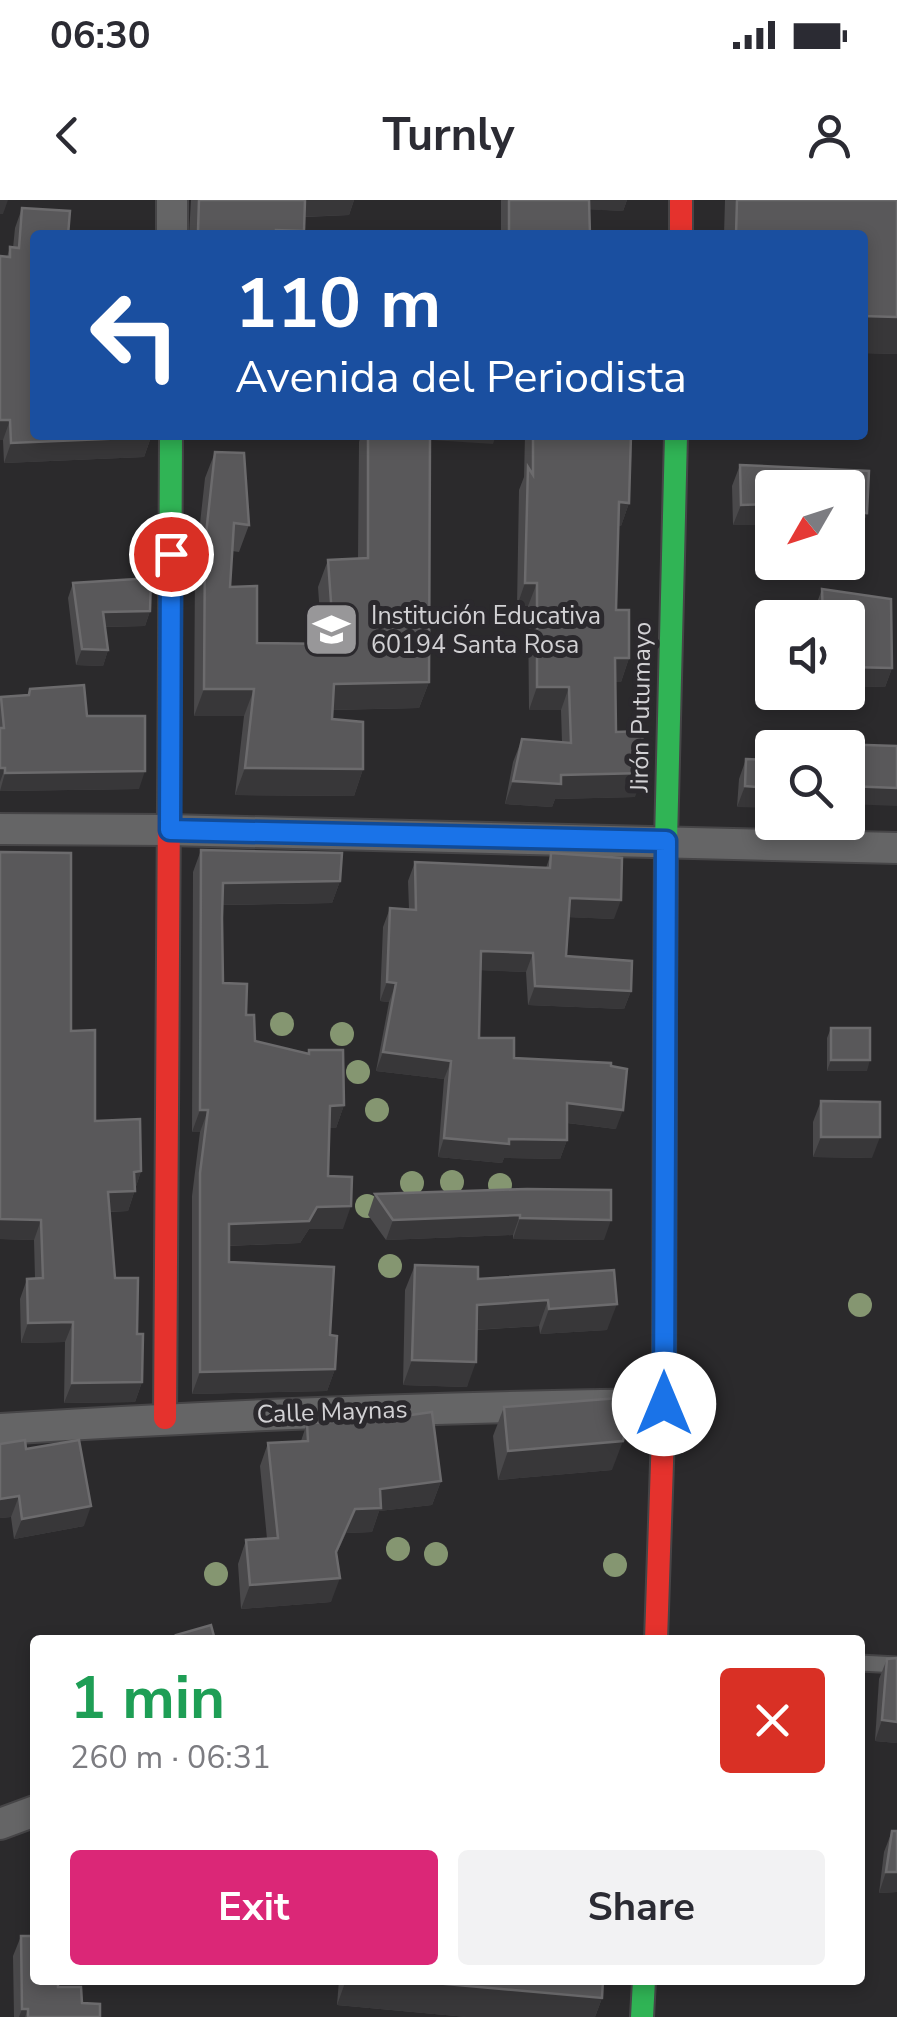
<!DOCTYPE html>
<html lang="en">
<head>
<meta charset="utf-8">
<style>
  :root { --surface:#fff; --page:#f2f2f3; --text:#2b2b33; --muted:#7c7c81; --accent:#db2777 }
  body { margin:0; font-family:"Nunito Sans",sans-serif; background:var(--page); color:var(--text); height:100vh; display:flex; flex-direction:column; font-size:38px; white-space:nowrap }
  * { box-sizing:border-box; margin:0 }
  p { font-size:32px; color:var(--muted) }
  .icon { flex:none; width:55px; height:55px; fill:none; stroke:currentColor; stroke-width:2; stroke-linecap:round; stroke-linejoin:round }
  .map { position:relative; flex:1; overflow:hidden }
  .panel { position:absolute; left:30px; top:1435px; width:835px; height:350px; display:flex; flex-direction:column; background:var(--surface); border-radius:10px; box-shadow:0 5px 15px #0003 }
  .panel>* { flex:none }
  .top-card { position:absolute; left:30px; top:30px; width:838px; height:210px; border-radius:10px; box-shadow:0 5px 15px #0003; background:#1a4fa0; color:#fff; overflow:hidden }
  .needle { width:65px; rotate:231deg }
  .controls { position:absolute; left:755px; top:270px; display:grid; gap:20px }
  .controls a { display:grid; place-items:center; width:110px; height:110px; border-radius:10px; background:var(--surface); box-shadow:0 5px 15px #0003; font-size:50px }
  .pin { position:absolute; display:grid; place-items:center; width:85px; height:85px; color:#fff; margin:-42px; border:5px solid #fff; border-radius:50%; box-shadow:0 2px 10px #0007 }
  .me { position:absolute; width:110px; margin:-55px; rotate:0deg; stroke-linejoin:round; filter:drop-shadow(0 0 8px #0008) }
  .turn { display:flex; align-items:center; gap:35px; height:210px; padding:0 40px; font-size:45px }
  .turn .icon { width:130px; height:130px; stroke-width:2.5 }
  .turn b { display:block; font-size:70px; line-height:85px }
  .round { display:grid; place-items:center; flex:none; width:105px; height:105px; border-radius:10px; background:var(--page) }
  .summary { display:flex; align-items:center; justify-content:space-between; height:170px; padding:0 40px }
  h1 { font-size:60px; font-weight:700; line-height:75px; color:#1e9e55 }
  .cta { display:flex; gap:20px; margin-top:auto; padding:20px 40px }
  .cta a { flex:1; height:115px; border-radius:10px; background:var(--accent); color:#fff; font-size:40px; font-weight:700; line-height:115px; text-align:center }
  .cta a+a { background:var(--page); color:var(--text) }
  .status { display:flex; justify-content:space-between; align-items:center; height:70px; padding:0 50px; background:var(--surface); direction:ltr }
  .status svg { height:28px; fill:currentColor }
  header { display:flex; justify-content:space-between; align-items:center; height:130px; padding:0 40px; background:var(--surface); font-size:45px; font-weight:700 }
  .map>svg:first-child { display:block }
</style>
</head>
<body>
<div class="status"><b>06:30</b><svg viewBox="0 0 49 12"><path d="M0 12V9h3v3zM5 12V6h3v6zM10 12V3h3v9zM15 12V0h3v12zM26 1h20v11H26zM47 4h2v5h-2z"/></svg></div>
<header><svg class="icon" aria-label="back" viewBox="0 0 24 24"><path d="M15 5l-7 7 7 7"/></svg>Turnly<svg class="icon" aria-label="person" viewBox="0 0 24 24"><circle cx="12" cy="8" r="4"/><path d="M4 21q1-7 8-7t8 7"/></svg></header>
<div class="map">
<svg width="897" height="1817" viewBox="0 0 897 1817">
  <rect width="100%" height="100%" fill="#2b2a2c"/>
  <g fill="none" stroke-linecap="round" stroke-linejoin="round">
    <defs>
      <path id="lane" d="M 860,1463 L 897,1465"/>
      <g id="street">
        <path d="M 172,35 L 172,0"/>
        <path d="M 0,629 L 169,630 L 897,648"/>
        <path d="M 0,1229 C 221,1215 443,1207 664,1204"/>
        <path d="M 0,1624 L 35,1611"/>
      </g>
      <g id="fast">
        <path d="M 170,448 L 171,235"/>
        <path d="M 665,816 L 666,641 L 676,235"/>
        <path d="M 642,1817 L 644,1780"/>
      </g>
      <g id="jam">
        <path d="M 681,0 L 681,35"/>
        <path d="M 165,1218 L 170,448"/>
        <path d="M 656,1440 L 664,1204 L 665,816"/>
      </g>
    </defs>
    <use href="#lane" stroke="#464547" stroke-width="19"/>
    <use href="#street" stroke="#464547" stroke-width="34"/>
    <use href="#fast" stroke="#464547" stroke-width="26"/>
    <use href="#jam" stroke="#464547" stroke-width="26"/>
    <use href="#lane" stroke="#656566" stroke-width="15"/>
    <use href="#street" stroke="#656566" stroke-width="30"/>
    <use href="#fast" stroke="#30b455" stroke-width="22"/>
    <use href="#jam" stroke="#e5322d" stroke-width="22"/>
  </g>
  <g fill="#859671">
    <circle cx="282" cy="824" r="12"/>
    <circle cx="342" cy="834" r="12"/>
    <circle cx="358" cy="872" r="12"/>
    <circle cx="377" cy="910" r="12"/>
    <circle cx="452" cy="982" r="12"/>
    <circle cx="412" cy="983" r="12"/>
    <circle cx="500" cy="985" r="12"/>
    <circle cx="367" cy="1006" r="12"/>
    <circle cx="390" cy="1066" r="12"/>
    <circle cx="860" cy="1105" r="12"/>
    <circle cx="398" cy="1349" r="12"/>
    <circle cx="436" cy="1354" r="12"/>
    <circle cx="615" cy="1365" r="12"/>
    <circle cx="216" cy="1374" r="12"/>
  </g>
  <g fill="#4a494b">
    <path d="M 191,0 L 354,0 L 349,15 L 305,17 L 303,35 L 189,35 Z"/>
    <path d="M 501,0 L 627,0 L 623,11 L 589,9 L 590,35 L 501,35 Z"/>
    <path d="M 725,0 L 897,0 L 897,154 L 862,153 L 862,35 L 724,35 Z"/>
    <path d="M 22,8 L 35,235 L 151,237 L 144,257 L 4,263 L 3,240 L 0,240 L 0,56 L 7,57 L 10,47 L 13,48 L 15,28 Z"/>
    <path d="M 361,235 L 430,235 L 429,482 L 419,508 L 332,510 L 332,519 L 363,569 L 354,596 L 235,595 L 244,516 L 194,516 L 195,369 L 205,278 L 215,252 L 249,325 L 239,352 L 232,351 L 230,387 L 257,443 L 322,444 L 318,387 L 328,360 L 358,358 L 359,242 Z"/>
    <path d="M 525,235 L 631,235 L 629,303 L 621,326 L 618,326 L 616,410 L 629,458 L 621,482 L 615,482 L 616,532 L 635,597 L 555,599 L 552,607 L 505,604 L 513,562 L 522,539 L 562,543 L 561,510 L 529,510 L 528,406 L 517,406 L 519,290 L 524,277 Z"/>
    <path d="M 740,265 L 869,271 L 867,313 L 859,334 L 848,332 L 848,288 L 772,288 L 772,325 L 733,325 L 732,286 Z"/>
    <path d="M 73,383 L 150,411 L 145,426 L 105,427 L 108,450 L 103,466 L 76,465 L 68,398 Z"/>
    <path d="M 822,389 L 891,399 L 892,468 L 885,487 L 848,486 L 848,418 L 815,418 L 815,408 Z"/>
    <path d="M 30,489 L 87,516 L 139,589 L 0,591 L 0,500 L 1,497 L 27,495 Z"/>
    <path d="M 746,559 L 772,560 L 737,607 L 739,579 Z"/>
    <path d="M 201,650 L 340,681 L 332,703 L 222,705 L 223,783 L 246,815 L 255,841 L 308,853 L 309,850 L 344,905 L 336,928 L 330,928 L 328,976 L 343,1029 L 309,1029 L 300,1043 L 229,1046 L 229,1062 L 330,1135 L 335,1169 L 327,1191 L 192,1194 L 192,996 L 200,932 L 192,932 L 193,672 Z"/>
    <path d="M 0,652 L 71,831 L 95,921 L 141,971 L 128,1011 L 110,1012 L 115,1078 L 137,1134 L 142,1182 L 135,1202 L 64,1203 L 65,1142 L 21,1143 L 20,1099 L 27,1079 L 35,1078 L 34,1040 L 0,1039 Z"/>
    <path d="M 551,653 L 614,719 L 569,717 L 566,756 L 631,791 L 624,809 L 528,805 L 526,772 L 481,770 L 479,838 L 514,858 L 616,929 L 567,923 L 567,940 L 560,959 L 504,958 L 502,963 L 438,957 L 444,879 L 376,871 L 389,802 L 380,801 L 383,727 L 390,708 L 409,709 L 408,681 L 415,662 L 546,668 Z"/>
    <path d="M 831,828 L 867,871 L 827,871 L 827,838 Z"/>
    <path d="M 821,901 L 872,958 L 813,957 L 813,922 Z"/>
    <path d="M 527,989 L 604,1040 L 513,1039 L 513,1035 L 386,1040 L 368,1015 L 375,994 Z"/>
    <path d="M 415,1065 L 478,1079 L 614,1070 L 607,1130 L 540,1134 L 539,1126 L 477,1130 L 467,1187 L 403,1185 L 405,1090 Z"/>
    <path d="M 504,1207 L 612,1270 L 498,1280 L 493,1236 Z"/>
    <path d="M 307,1223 L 441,1281 L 432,1305 L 379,1311 L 372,1332 L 346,1333 L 336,1355 L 331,1402 L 241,1409 L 238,1364 L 246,1340 L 267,1339 L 260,1266 L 268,1243 L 301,1241 Z"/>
    <path d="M 0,1244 L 26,1249 L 84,1326 L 14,1339 L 11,1317 L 0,1318 Z"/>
    <path d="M 887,1459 L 897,1543 L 875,1541 L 879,1479 Z"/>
    <path d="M 892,1631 L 897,1692 L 879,1693 L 884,1652 Z"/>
    <path d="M 21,1736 L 58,1787 L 100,1817 L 14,1817 L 13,1756 Z"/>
    <path d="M 339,1780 L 603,1780 L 602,1798 L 595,1817 L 467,1817 L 337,1805 Z"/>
  </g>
  <g fill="#383739">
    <path d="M 0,0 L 8,0 L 3,14 L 0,14 Z"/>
    <path d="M 303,0 L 354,0 L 349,15 L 297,17 Z"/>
    <path d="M 583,0 L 627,0 L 623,11 L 580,9 Z"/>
    <path d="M 276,30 L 304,31 L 303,35 L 196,35 L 198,31 Z"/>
    <path d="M 862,116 L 897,117 L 897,154 L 862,153 Z"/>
    <path d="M 0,220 L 10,220 L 3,240 L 0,240 Z"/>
    <path d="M 434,235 L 496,235 L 493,244 L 432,240 Z"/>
    <path d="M 151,237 L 144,257 L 4,263 L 11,243 Z"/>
    <path d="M 619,302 L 629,303 L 621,326 L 610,326 Z"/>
    <path d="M 772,304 L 772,325 L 733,325 L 741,305 Z"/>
    <path d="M 848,311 L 867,313 L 859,334 L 848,332 Z"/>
    <path d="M 525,383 L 537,383 L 528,406 L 517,406 Z"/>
    <path d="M 150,411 L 145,426 L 97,427 L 103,412 Z"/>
    <path d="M 82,449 L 108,450 L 103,466 L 76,465 Z"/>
    <path d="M 615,458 L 629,458 L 621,482 L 606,482 Z"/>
    <path d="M 848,467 L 892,468 L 885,487 L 848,486 Z"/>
    <path d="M 429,482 L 419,508 L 324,510 L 334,484 Z"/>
    <path d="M 537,487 L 569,487 L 561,510 L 529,510 Z"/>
    <path d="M 204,489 L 254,489 L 244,516 L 194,516 Z"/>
    <path d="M 0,568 L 5,568 L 0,582 Z"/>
    <path d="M 245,568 L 363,569 L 354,596 L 235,595 Z"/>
    <path d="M 145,571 L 139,589 L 0,591 L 5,573 Z"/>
    <path d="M 644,573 L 635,597 L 555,599 L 552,607 L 505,604 L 513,581 L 561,575 Z"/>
    <path d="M 745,586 L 772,588 L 772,608 L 737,607 Z"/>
    <path d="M 848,586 L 897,588 L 897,606 L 848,604 Z"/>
    <path d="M 340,681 L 332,703 L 215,705 L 223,683 Z"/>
    <path d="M 570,698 L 621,700 L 614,719 L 563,717 Z"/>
    <path d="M 481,751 L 533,753 L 526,772 L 474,770 Z"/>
    <path d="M 387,782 L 396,783 L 389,802 L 380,801 Z"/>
    <path d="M 535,786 L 631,791 L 624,809 L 528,805 Z"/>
    <path d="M 383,852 L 451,861 L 444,879 L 376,871 Z"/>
    <path d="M 831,860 L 870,860 L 867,871 L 827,871 Z"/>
    <path d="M 567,903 L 623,910 L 616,929 L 560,922 Z"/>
    <path d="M 344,905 L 336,928 L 322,928 L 330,906 Z"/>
    <path d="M 200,910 L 208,910 L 200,932 L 192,932 Z"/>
    <path d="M 821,937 L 880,937 L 872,958 L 813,957 Z"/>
    <path d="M 444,938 L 509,939 L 567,940 L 560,959 L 504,958 L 502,963 L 438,957 Z"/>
    <path d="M 141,971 L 128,1011 L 101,1012 L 108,992 L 134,972 Z"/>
    <path d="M 351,1006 L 343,1029 L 309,1029 L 300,1043 L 221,1046 L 229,1024 L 317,1007 Z"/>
    <path d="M 520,1015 L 513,1035 L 386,1040 L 393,1020 Z"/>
    <path d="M 520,1018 L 611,1020 L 604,1040 L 513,1039 Z"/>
    <path d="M 0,1019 L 41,1020 L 34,1040 L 0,1039 Z"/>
    <path d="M 548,1100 L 539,1126 L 468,1130 L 477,1105 Z"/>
    <path d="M 617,1104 L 607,1130 L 540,1134 L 549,1109 Z"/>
    <path d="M 73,1122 L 65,1142 L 21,1143 L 28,1123 Z"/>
    <path d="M 412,1160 L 476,1162 L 467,1187 L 403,1185 Z"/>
    <path d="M 335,1169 L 327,1191 L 192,1194 L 200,1172 Z"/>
    <path d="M 142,1182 L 135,1202 L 64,1203 L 72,1183 Z"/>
    <path d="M 623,1241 L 612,1270 L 498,1280 L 508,1251 Z"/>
    <path d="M 441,1281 L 432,1305 L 379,1311 L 372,1332 L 346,1333 L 327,1375 L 355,1309 L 380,1289 Z"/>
    <path d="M 19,1296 L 11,1317 L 0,1318 L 0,1299 Z"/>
    <path d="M 91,1306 L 84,1326 L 14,1339 L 22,1319 Z"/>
    <path d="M 340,1378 L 331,1402 L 241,1409 L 250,1385 Z"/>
    <path d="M 882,1520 L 897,1522 L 897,1543 L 875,1541 Z"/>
    <path d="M 886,1672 L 897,1672 L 897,1692 L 879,1693 Z"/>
    <path d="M 346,1780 L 401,1780 L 602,1798 L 595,1817 L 467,1817 L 337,1805 Z"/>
    <path d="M 22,1809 L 28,1809 L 25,1817 L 19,1817 Z"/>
  </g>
  <g fill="#59585a" stroke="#6c6b6d" stroke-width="2.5">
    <path d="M 199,0 L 305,0 L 304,31 L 276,30 L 276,35 L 198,31 Z"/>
    <path d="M 509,0 L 589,0 L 590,35 L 509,35 Z"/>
    <path d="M 737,0 L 897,0 L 897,117 L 862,116 L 862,35 L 736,35 Z"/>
    <path d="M 22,8 L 70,11 L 68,35 L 35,35 L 35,235 L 151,235 L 151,237 L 11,243 L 10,220 L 0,220 L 0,56 L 10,57 L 10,47 L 19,48 Z"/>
    <path d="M 368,235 L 430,235 L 429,482 L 334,484 L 332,519 L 363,522 L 363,569 L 245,568 L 254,489 L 204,489 L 205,343 L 215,252 L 244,253 L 249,325 L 234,323 L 230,387 L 257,386 L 257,443 L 334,444 L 328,360 L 368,358 Z"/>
    <path d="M 533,235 L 631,235 L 629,303 L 619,302 L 616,410 L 629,410 L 629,458 L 615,458 L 616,532 L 642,531 L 644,573 L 561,575 L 561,584 L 513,581 L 522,539 L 571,543 L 569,487 L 537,487 L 537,383 L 525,383 L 528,267 L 533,275 Z"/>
    <path d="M 740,265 L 869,271 L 867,313 L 848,311 L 848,288 L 772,288 L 772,304 L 741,305 Z"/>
    <path d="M 151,378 L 150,411 L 103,412 L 108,450 L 82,449 L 73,383 Z"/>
    <path d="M 822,389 L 891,399 L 892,468 L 848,467 L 848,418 L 823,418 Z"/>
    <path d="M 84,485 L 87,516 L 145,516 L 145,571 L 5,573 L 5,568 L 0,568 L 0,528 L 4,528 L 1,497 L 29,495 L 30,489 Z"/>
    <path d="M 835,544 L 897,546 L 897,588 L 848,586 L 848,548 L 835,548 Z"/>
    <path d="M 746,559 L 772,560 L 772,588 L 745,586 Z"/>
    <path d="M 201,650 L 342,653 L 340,681 L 223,683 L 222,718 L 223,783 L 247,784 L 246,815 L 254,815 L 255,841 L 309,854 L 309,850 L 343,850 L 344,905 L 330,906 L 328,976 L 352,977 L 351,1006 L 317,1007 L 309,1021 L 229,1024 L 229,1062 L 334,1067 L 330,1135 L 337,1136 L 335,1169 L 200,1172 L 200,973 L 208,910 L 200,910 Z"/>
    <path d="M 0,652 L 71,653 L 71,831 L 95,830 L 95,921 L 140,919 L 141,971 L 134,972 L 135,991 L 108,992 L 115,1078 L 138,1078 L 137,1134 L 143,1134 L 142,1182 L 72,1183 L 73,1122 L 28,1123 L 27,1079 L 43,1078 L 41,1020 L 0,1019 Z"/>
    <path d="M 551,653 L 622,658 L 621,700 L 570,698 L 566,756 L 632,761 L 631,791 L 535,786 L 533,753 L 481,751 L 479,838 L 514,838 L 514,858 L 611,863 L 611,866 L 627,869 L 623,910 L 567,903 L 567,940 L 509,939 L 509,944 L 444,938 L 451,861 L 383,852 L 396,783 L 387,782 L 390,708 L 416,710 L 415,662 L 550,668 Z"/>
    <rect x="831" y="828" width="39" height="32"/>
    <path d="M 821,901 L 880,902 L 880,937 L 821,937 Z"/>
    <path d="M 527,989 L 611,990 L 611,1020 L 520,1018 L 520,1015 L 393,1020 L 375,994 Z"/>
    <path d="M 415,1065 L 478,1067 L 478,1079 L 614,1070 L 617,1104 L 549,1109 L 548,1100 L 477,1105 L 476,1162 L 412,1160 Z"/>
    <path d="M 632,1197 L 623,1241 L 508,1251 L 504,1207 Z"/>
    <path d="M 432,1212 L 441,1281 L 380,1289 L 381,1308 L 355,1309 L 336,1352 L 340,1378 L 250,1385 L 246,1340 L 278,1338 L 268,1243 L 308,1241 L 307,1223 L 376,1220 Z"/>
    <path d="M 25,1240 L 26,1249 L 79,1240 L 91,1306 L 22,1319 L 19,1296 L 0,1299 L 0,1244 Z"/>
    <path d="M 211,1425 L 215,1440 L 178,1440 L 176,1435 Z"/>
    <path d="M 897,1458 L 897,1522 L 882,1520 L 887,1459 Z"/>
    <path d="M 892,1631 L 897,1631 L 897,1672 L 886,1672 Z"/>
    <path d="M 21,1736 L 35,1736 L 35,1780 L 58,1780 L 58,1787 L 81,1787 L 82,1803 L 100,1804 L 100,1817 L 28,1817 L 28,1809 L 22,1809 Z"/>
    <path d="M 401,1780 L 603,1780 L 602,1798 Z"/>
  </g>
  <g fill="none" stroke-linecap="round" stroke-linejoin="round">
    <defs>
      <path id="route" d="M 171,354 L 170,630 L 666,641 L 664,1204"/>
    </defs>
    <use href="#route" stroke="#114b97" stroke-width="25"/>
    <use href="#route" stroke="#1a73e8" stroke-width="18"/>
  </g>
  <defs>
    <symbol id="school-square" viewBox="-11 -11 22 22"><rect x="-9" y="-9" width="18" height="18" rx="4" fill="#989799" stroke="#2b292d"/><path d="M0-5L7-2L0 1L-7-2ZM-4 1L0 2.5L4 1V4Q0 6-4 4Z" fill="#fff"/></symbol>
  </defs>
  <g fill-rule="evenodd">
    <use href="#school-square" x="300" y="398" width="63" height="63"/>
  </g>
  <g text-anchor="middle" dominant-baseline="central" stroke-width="10" stroke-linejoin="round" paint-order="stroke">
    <g font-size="25" fill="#d2d1d4" stroke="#2b292d" text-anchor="start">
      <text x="371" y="416">Institución Educativa<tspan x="371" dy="29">60194 Santa Rosa</tspan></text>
    </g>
    <g font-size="25" fill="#d2d1d4" stroke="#2b292d">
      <text transform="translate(641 507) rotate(-89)">Jirón Putumayo</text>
      <text transform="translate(332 1212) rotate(-2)">Calle Maynas</text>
    </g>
  </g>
</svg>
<div class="controls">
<a><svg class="needle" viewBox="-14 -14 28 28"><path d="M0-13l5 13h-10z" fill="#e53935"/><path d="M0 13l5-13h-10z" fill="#7c7c81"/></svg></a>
<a><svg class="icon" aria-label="sound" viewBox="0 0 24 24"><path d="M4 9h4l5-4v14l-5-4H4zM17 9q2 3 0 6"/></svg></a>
<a><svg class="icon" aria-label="search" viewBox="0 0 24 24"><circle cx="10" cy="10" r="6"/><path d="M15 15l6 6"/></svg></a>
</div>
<div class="pin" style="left:171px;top:354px;background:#d93025"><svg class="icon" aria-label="arrive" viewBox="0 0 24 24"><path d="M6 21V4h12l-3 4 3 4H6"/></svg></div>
<svg class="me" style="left:664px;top:1204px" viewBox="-20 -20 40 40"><circle r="19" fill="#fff"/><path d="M0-13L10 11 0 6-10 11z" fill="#1a73e8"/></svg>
<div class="top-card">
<div class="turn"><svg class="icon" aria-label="left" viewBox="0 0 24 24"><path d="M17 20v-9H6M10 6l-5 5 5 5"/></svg><div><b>110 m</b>Avenida del Periodista</div></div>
</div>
<section class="panel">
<div class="summary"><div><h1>1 min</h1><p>260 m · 06:31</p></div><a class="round" style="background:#d93025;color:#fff"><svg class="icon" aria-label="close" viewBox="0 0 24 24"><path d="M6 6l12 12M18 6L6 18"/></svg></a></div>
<div class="cta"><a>Exit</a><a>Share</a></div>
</section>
</div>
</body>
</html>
